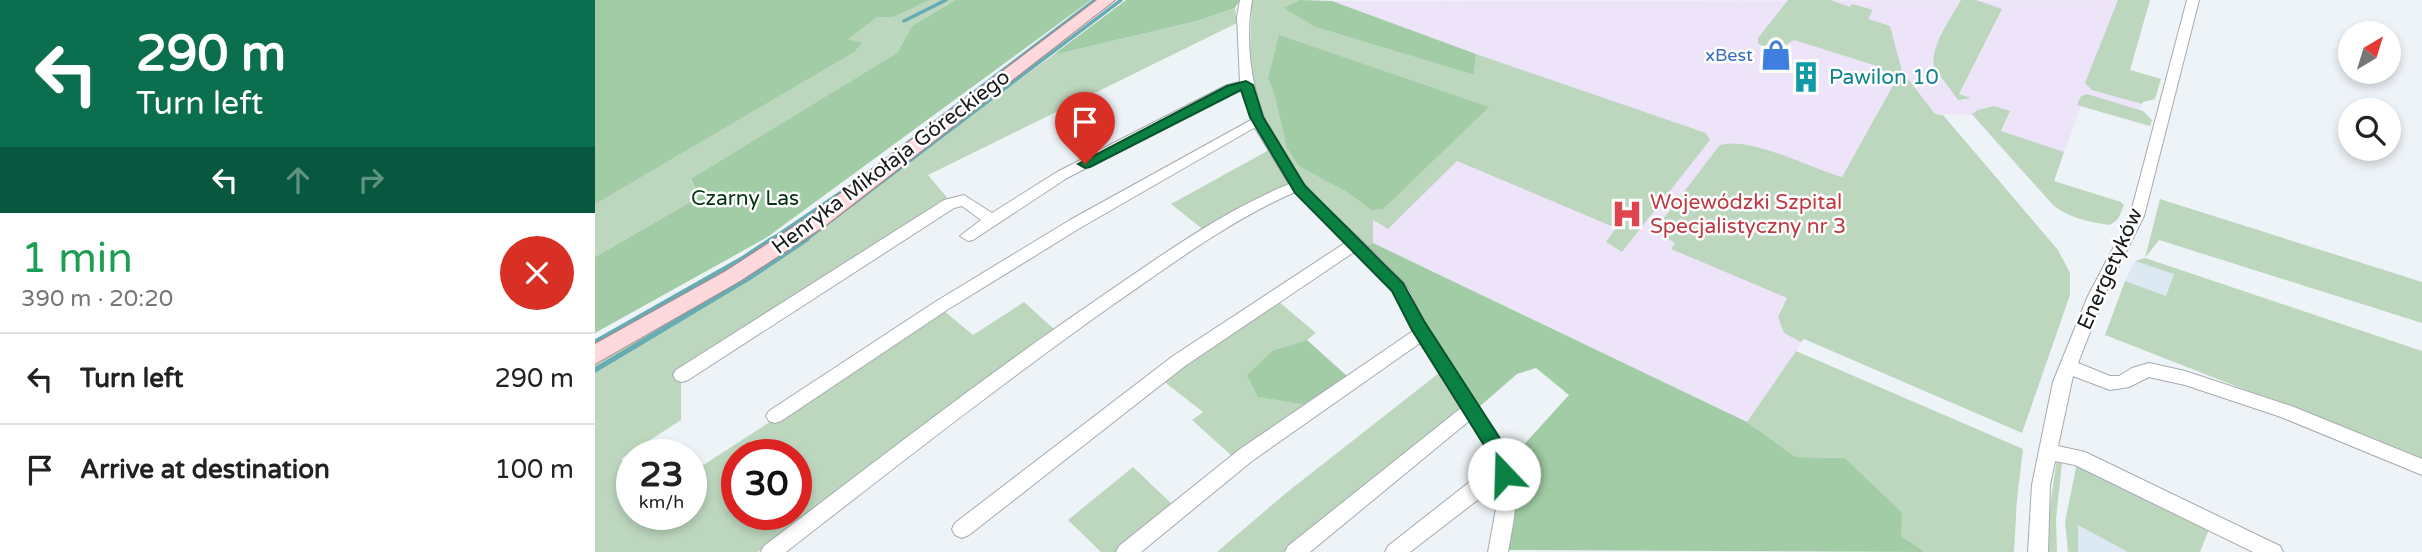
<!DOCTYPE html>
<html lang="en">
<head>
<meta charset="utf-8">
<style>
  :root { --surface:#fff; --page:#f6f6f6; --text:#222; --muted:#767676; --line:#e0e0e0 }
  body { margin:0; font-family:"Varela Round",sans-serif; background:var(--page); color:var(--text); height:100vh; display:flex; flex-direction:column; font-size:26px; white-space:nowrap }
  * { box-sizing:border-box; margin:0 }
  p { font-size:23px; color:var(--muted) }
  .icon { flex:none; width:38px; height:38px; fill:none; stroke:currentColor; stroke-width:2; stroke-linecap:round; stroke-linejoin:round }
  .map { position:relative; flex:1; overflow:hidden }
  .sheet { display:flex; flex-direction:column; background:var(--surface); width:595px }
  .sheet>* { flex:none }
  .top-card { background:#0b6e4f; color:#fff; overflow:hidden }
  .needle { width:46px; rotate:38deg }
  .tools { position:absolute; left:1743px; top:21px; display:grid; gap:14px }
  .tools a { display:grid; place-items:center; width:63px; height:63px; border-radius:50%; background:var(--surface); box-shadow:0 4px 10px #0003; font-size:35px }
  .speed { position:absolute; left:21px; top:439px; display:flex; gap:14px; font-size:35px; font-weight:700; text-align:center }
  .speed>* { display:grid; place-content:center; width:91px; height:91px; border-radius:50%; background:var(--surface); box-shadow:0 4px 10px #0003; line-height:1 }
  .speed small { font-size:18px; font-weight:400 }
  .speed .limit { border:10px solid #d22; background:#fff; color:#111 }
  .pin { position:absolute; display:grid; place-items:center; width:60px; height:60px; color:#fff; margin:-72px -30px; border-radius:50% 50% 50% 0; rotate:-45deg; box-shadow:0 0 7px #0007 }
  .pin .icon { rotate:45deg }
  .me { position:absolute; width:77px; margin:-38px; rotate:339deg; stroke-linejoin:round; filter:drop-shadow(0 0 5px #0008) }
  .turn { display:flex; align-items:center; gap:24px; height:147px; padding:0 21px; font-size:32px }
  .turn .icon { width:91px; height:91px; stroke-width:2.5 }
  .turn b { display:block; font-size:49px; line-height:60px }
  .lanes { display:flex; align-items:center; height:66px; padding:0 21px; background:#0003; justify-content:center; gap:35px; direction:ltr }
  .lanes .off { opacity:.35 }
  .round { display:grid; place-items:center; flex:none; width:74px; height:74px; border-radius:37px; background:var(--page) }
  .headline { display:flex; align-items:center; justify-content:space-between; height:119px; padding:0 21px }
  h1 { font-size:42px; font-weight:600; line-height:52px; color:#1e9e55 }
  ul { padding:0; list-style:none }
  li { display:flex; align-items:center; gap:21px; height:91px; padding:0 21px; border-top:2px solid var(--line) }
  li div { flex:1 }
  li b { display:block; font-size:26px }
  li em { font-style:normal }
  main { display:flex; flex:1; min-height:0 }
  .map>svg:first-child { display:block }
</style>
</head>
<body>
<main>
<section class="sheet">
<div class="top-card">
<div class="turn"><svg class="icon" aria-label="left" viewBox="0 0 24 24"><path d="M17 20v-9H6M10 6l-5 5 5 5"/></svg><div><b>290 m</b>Turn left</div></div>
<div class="lanes"><svg class="icon" aria-label="left" viewBox="0 0 24 24"><path d="M17 20v-9H6M10 6l-5 5 5 5"/></svg><svg class="icon off" aria-label="ahead" viewBox="0 0 24 24"><path d="M12 20V5M6 11l6-6 6 6"/></svg><svg class="icon off" aria-label="right" viewBox="0 0 24 24"><path d="M7 20v-9h11M14 6l5 5-5 5"/></svg></div>
</div>
<div class="headline"><div><h1>1 min</h1><p>390 m · 20:20</p></div><a class="round" style="background:#d93025;color:#fff"><svg class="icon" aria-label="close" viewBox="0 0 24 24"><path d="M6 6l12 12M18 6L6 18"/></svg></a></div>
<ul>
<li><svg class="icon" aria-label="left" viewBox="0 0 24 24"><path d="M17 20v-9H6M10 6l-5 5 5 5"/></svg><div><b>Turn left</b></div><em>290 m</em></li>
<li><svg class="icon" aria-label="arrive" viewBox="0 0 24 24"><path d="M6 21V4h12l-3 4 3 4H6"/></svg><div><b>Arrive at destination</b></div><em>100 m</em></li>
</ul>
</section>
<div class="map">
<svg width="1827" height="552" viewBox="0 0 1827 552">
  <rect width="100%" height="100%" fill="#eef3f8"/>
  <g fill="#dce8f2">
    <path d="M 1540,261 L 1579,274 L 1571,297 L 1530,281 Z"/>
    <path d="M 1483,524 L 1533,552 L 1483,552 Z"/>
  </g>
  <path fill="#eee4f9" d="M 1555,0 L 1535,70 L 1566,79 L 1560,99 L 1548,102 L 1543,111 L 1554,120 L 1553,126 L 1486,106 L 1459,181 L 1431,176 L 1377,115 L 1340,114 L 1201,351 L 1152,422 L 778,243 L 778,219 L 930,72 L 737,1 Z"/>
  <g fill="#bdd7bf" fill-rule="evenodd">
    <path d="M 335,0 L 360,0 L 317,26 L 302,53 L 96,180 L 104,197 L 0,257 L 0,204 L 282,17 L 299,17 Z"/>
    <path d="M 657,0 L 705,0 L 690,8 L 720,27 L 879,75 L 881,54 L 1111,133 L 1115,140 L 1027,252 L 1011,242 L 1021,228 L 862,161 L 793,229 L 778,220 L 778,243 L 770,248 L 700,176 L 677,140 L 654,79 ZM 673,79 L 776,210 L 750,191 L 680,96 Z"/>
    <path d="M 1193,0 L 1236,0 L 1255,7 L 1257,4 L 1278,10 L 1273,19 L 1295,26 L 1307,71 L 1340,114 L 1348,115 L 1463,250 L 1475,273 L 1475,295 L 1427,433 L 1209,339 L 1206,342 L 1189,333 L 1183,317 L 1192,298 L 1076,249 L 1080,243 L 1059,231 L 1124,146 C 1150,134 1218,169 1247,177 L 1300,82 L 1285,67 L 1199,40 L 1185,49 L 1171,45 L 1169,48 L 1163,43 L 1163,38 Z"/>
    <path d="M 1366,0 L 1381,0 L 1407,9 L 1364,94 L 1376,98 L 1363,100 L 1339,67 C 1335,46 1356,18 1366,0 Z"/>
    <path d="M 1523,0 L 1555,0 L 1535,70 L 1566,79 L 1560,99 L 1548,102 L 1547,104 L 1497,90 L 1490,83 Z"/>
    <path d="M 640,8 L 642,23 L 333,175 L 355,201 L 86,380 L 86,420 L 26,459 L 37,474 L 37,514 L 96,514 L 96,473 L 348,310 L 378,335 L 429,302 L 460,330 L 163,552 L 0,552 L 0,362 L 239,215 L 458,55 L 602,21 ZM 142,455 L 201,455 L 201,514 L 142,514 Z"/>
    <path d="M 1492,94 L 1548,111 L 1557,120 L 1555,126 L 1482,105 L 1486,96 Z"/>
    <path d="M 1399,106 L 1415,111 L 1406,131 L 1469,152 L 1459,181 L 1526,202 L 1529,205 L 1523,219 L 1515,225 C 1494,222 1474,218 1458,205 L 1377,114 L 1383,110 Z"/>
    <path d="M 674,150 L 694,184 L 610,231 L 576,204 Z"/>
    <path d="M 1565,199 L 1827,282 L 1827,323 L 1564,240 L 1550,258 L 1827,351 L 1827,459 L 1510,335 L 1530,281 L 1571,296 L 1579,274 L 1540,261 L 1550,258 Z"/>
    <path d="M 683,301 L 721,333 L 712,340 L 679,350 L 663,397 L 710,405 L 638,457 L 597,420 L 608,412 L 567,380 Z"/>
    <path d="M 1201,351 L 1428,449 L 1422,499 L 1419,552 L 1330,552 L 1305,536 L 1307,512 L 1250,458 L 1201,457 L 1152,422 Z"/>
    <path d="M 844,373 L 869,409 L 694,552 L 622,552 L 691,493 Z"/>
    <path d="M 1462,458 L 1467,463 L 1461,519 L 1462,552 L 1454,552 L 1454,513 Z"/>
    <path d="M 1482,463 L 1615,527 L 1605,552 L 1533,552 L 1483,525 L 1483,552 L 1473,552 L 1470,522 Z"/>
    <path d="M 538,467 L 578,505 L 523,552 L 506,552 L 473,520 Z"/>
  </g>
  <g fill="#a2cca5">
    <path d="M 0,0 L 335,0 L 299,17 L 282,17 L 253,39 L 267,43 L 259,52 L 0,204 Z"/>
    <path d="M 360,0 L 496,0 L 171,238 L 0,333 L 0,257 L 104,197 L 96,179 L 302,53 L 317,26 Z"/>
    <path d="M 531,0 L 645,0 L 640,8 L 602,21 L 458,55 Z"/>
    <path d="M 705,0 L 737,1 L 881,54 L 879,75 L 720,27 L 689,8 Z"/>
    <path d="M 684,35 L 894,107 L 788,209 L 776,210 L 750,191 L 704,166 L 692,148 L 680,96 L 673,79 Z"/>
    <path d="M 778,243 L 1152,422 L 1201,457 L 1250,458 L 1307,512 L 1306,536 L 1330,552 L 912,550 L 915,460 L 974,395 L 941,368 L 922,374 L 884,407 L 857,370 L 836,332 L 770,248 Z"/>
    <path d="M 712,340 L 752,376 L 710,405 L 663,397 L 652,375 L 679,350 Z"/>
  </g>
  <g fill="none" stroke-linecap="round" stroke-linejoin="round">
    <g stroke="#67abb3" stroke-width="3.5">
      <path d="M 309,21 L 351,0"/>
      <path d="M 272,174 L 500,0"/>
      <path d="M 174,241 L 260,183"/>
      <path d="M 209,241 L 526,0"/>
    </g>
    <g stroke="#67abb3" stroke-width="5">
      <path d="M 0,342 L 147,259 L 177,239"/>
      <path d="M 0,370 L 157,276 L 212,239"/>
    </g>
    <defs>
      <g id="minor">
        <path d="M 645,0 L 657,0 C 646,66 666,138 712,187 C 742,220 777,248 807,281 C 817,292 822,309 830,323 C 847,353 868,382 887,412 C 899,429 913,448 918,468 C 925,495 918,524 913,552 L 893,552 L 901,509 L 902,485 L 815,552 L 790,552 L 793,546 L 886,473 L 899,469 L 890,447 L 874,421 L 715,552 L 690,552 L 693,546 L 866,408 L 825,343 L 657,461 L 546,552 L 521,552 L 524,546 L 645,449 L 818,331 L 797,291 L 759,252 L 590,366 L 374,535 L 367,538 L 360,535 L 357,529 L 360,523 L 578,356 L 750,243 L 700,192 C 634,221 577,264 519,304 C 407,383 299,468 191,552 L 166,552 L 169,546 C 281,461 391,375 507,296 C 567,255 626,212 694,184 L 660,128 L 657,129 L 485,228 L 352,310 L 186,421 L 180,423 L 174,421 L 171,416 L 174,411 L 340,302 L 475,220 L 656,120 L 647,90 L 641,91 L 472,178 L 378,240 L 373,241 L 365,236 L 386,220 L 367,206 L 359,208 L 93,380 L 87,382 L 81,380 L 78,375 L 81,370 L 349,200 L 369,195 L 397,213 L 462,172 L 632,85 L 645,82 L 642,17 Z"/>
        <path d="M 1592,0 L 1604,0 L 1549,216 L 1509,296 L 1483,363 L 1515,376 L 1524,376 L 1537,368 L 1554,363 L 1590,371 L 1699,407 L 1827,459 L 1827,475 L 1686,417 L 1590,385 L 1554,377 L 1534,387 L 1515,390 L 1478,376 L 1463,446 L 1490,452 L 1685,546 L 1688,552 L 1658,552 L 1480,465 L 1460,461 L 1455,485 L 1453,552 L 1433,552 L 1437,485 L 1458,382 L 1493,296 L 1535,216 Z"/>
      </g>
      <path id="major" d="M 502,0 L 520,0 L 231,225 L 145,281 L 0,364 L 0,344 L 131,271 L 217,215 Z"/>
    </defs>
    <use href="#minor" stroke="#a6aaaf" stroke-width="2"/>
    <use href="#major" stroke="#ac868a" stroke-width="2"/>
    <use href="#minor" fill="#fff" fill-rule="evenodd"/>
    <use href="#major" fill="#fdd9dd" fill-rule="evenodd"/>
  </g>
  <path fill="#0b8043" stroke="#07532c" stroke-width="2" d="M 651,81 L 658,85 L 668,117 L 710,186 L 808,283 L 829,321 L 904,437 L 919,474 L 916,480 L 909,482 L 903,480 L 889,445 L 817,330 L 797,291 L 700,193 L 655,117 L 646,90 L 495,167 L 490,168 L 483,164 L 632,86 Z"/>
  <defs>
    <symbol id="shop-bare" viewBox="-9 -9 18 18"><path d="M-5-2.5h2.3a2.7 3.5 0 0 1 5.4 0H5L5.5 6h-11ZM-1.5-2.5h3a1.5 2.3 0 0 0-3 0Z" fill="#3f7fe0" stroke="#fff" stroke-width="2.5" paint-order="stroke"/></symbol>
    <symbol id="building-bare" viewBox="-9 -9 18 18"><path d="M-4-6H4V6H1V3H-1V6H-4ZM-2.5-4.3h1.7v1.8h-1.7ZM.8-4.3h1.7v1.8H.8ZM-2.5-1h1.7V.8h-1.7ZM.8-1h1.7V.8H.8Z" fill="#0f9aa8" stroke="#fff" stroke-width="2.5" paint-order="stroke"/></symbol>
    <symbol id="hospital-bare" viewBox="-9 -9 18 18"><path d="M-5-5h3v3.5h4V-5h3V5h-3V1.5h-4V5h-3Z" fill="#e0444e" stroke="#fff" stroke-width="2.5" paint-order="stroke"/></symbol>
  </defs>
  <g fill-rule="evenodd">
    <use href="#shop-bare" x="1159" y="33" width="44" height="44"/>
    <use href="#building-bare" x="1189" y="55" width="44" height="44"/>
    <use href="#hospital-bare" x="1010" y="192" width="44" height="44"/>
  </g>
  <g text-anchor="middle" dominant-baseline="central" stroke-width="5" stroke-linejoin="round" paint-order="stroke">
    <g font-size="18" fill="#366cbe" stroke="#fff" text-anchor="end">
      <text x="1158" y="55">xBest</text>
    </g>
    <g font-size="21" fill="#0d838f" stroke="#fff" text-anchor="start">
      <text x="1234" y="77">Pawilon 10</text>
    </g>
    <g font-size="21" fill="#17191b" stroke="#fff">
      <text transform="translate(296 162) rotate(-37)">Henryka Mikołaja Góreckiego</text>
      <text transform="translate(1515 269) rotate(-66)">Energetyków</text>
    </g>
    <g font-size="21" fill="#043510" stroke="#fff">
      <text x="150" y="198">Czarny Las</text>
    </g>
    <g font-size="21" fill="#be3a42" stroke="#fff" text-anchor="start">
      <text x="1055" y="202">Wojewódzki Szpital<tspan x="1055" dy="24">Specjalistyczny nr 3</tspan></text>
    </g>
  </g>
</svg>
<div class="tools">
<a><svg class="needle" viewBox="-14 -14 28 28"><path d="M0-13l5 13h-10z" fill="#e53935"/><path d="M0 13l5-13h-10z" fill="#767676"/></svg></a>
<a><svg class="icon" aria-label="search" viewBox="0 0 24 24"><circle cx="10" cy="10" r="6"/><path d="M15 15l6 6"/></svg></a>
</div>
<div class="speed"><div>23<small>km/h</small></div><div class="limit">30</div></div>
<div class="pin" style="left:490px;top:164px;background:#d93025"><svg class="icon" aria-label="arrive" viewBox="0 0 24 24"><path d="M6 21V4h12l-3 4 3 4H6"/></svg></div>
<svg class="me" style="left:909px;top:474px" viewBox="-20 -20 40 40"><circle r="19" fill="#fff"/><path d="M0-13L10 11 0 6-10 11z" fill="#0b8043"/></svg>
</div>
</main>
</body>
</html>
